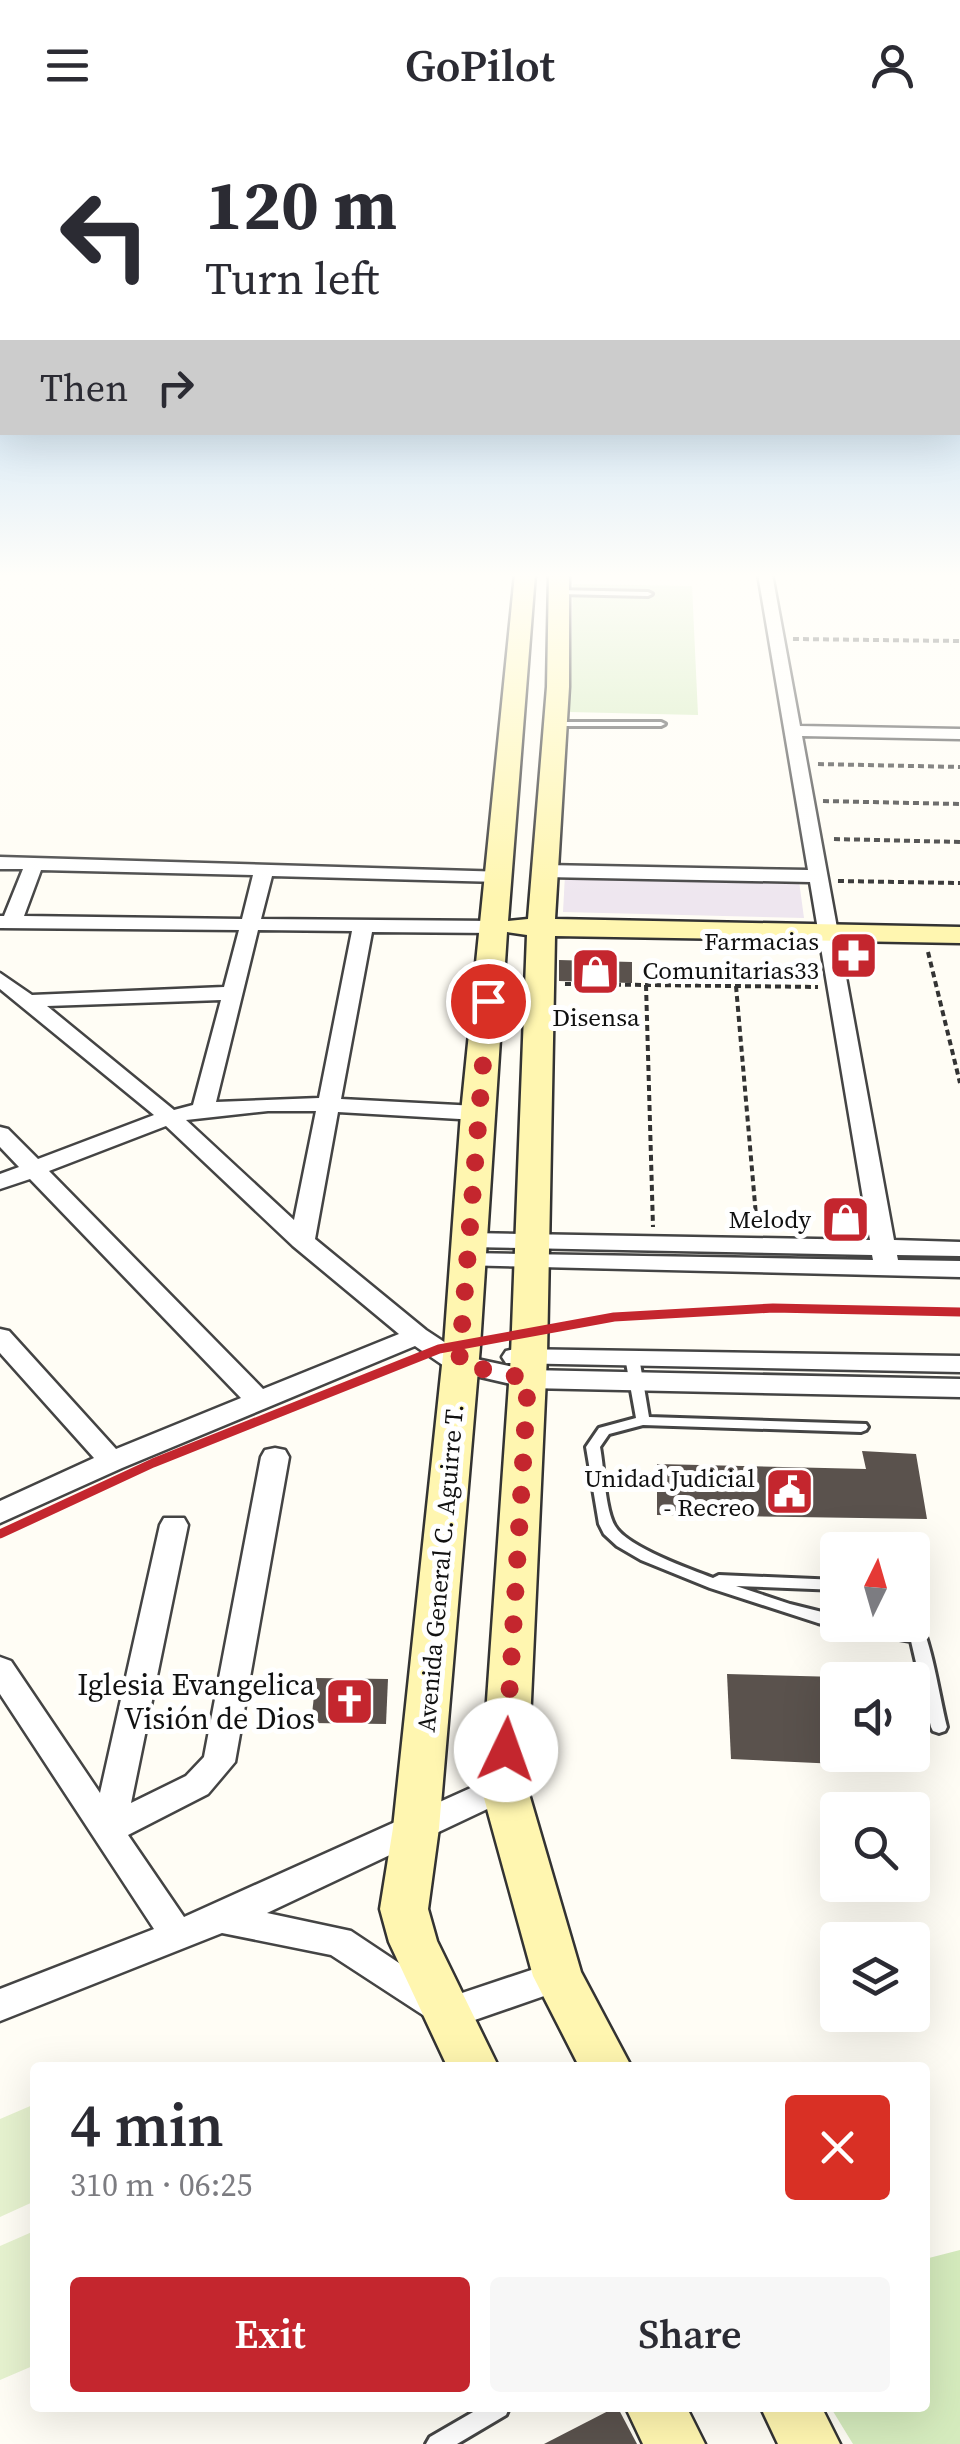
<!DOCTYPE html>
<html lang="en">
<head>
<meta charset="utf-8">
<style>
  :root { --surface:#fff; --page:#f7f7f7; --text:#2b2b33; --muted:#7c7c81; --accent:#c4262e }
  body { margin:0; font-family:"Source Serif 4",serif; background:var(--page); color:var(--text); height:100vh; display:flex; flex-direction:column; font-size:38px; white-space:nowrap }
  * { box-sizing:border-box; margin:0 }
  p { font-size:32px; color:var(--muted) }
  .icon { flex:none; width:55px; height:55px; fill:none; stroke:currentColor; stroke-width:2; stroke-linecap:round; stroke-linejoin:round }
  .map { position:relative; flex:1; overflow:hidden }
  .panel { position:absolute; left:30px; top:1932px; width:900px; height:350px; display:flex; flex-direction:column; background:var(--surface); border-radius:10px; box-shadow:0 10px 40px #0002 }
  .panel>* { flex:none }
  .hud { position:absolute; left:0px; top:0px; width:960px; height:305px; box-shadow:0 10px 40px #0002; background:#fff; color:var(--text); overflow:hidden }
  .needle { width:65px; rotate:5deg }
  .controls { position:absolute; left:820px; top:1402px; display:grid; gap:20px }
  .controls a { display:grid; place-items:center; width:110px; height:110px; border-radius:10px; background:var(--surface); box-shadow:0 10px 40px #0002; font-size:50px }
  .pin { position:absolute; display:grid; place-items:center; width:85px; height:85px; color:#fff; margin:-42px; border:5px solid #fff; border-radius:50%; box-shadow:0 2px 10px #0007 }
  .me { position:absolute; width:110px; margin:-55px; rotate:3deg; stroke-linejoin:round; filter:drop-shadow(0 0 8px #0008) }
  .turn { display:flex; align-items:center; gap:35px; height:210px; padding:0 40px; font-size:45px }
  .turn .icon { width:130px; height:130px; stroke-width:2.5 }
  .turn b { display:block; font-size:70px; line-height:85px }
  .then { display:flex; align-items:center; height:95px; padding:0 40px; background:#0003; gap:20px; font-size:38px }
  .round { display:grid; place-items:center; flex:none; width:105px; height:105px; border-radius:10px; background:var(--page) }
  .headline { display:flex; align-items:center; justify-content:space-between; height:170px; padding:0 40px }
  h1 { font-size:60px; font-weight:600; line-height:75px }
  .primary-button { display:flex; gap:20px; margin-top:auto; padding:20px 40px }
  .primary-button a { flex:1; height:115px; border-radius:10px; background:var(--accent); color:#fff; font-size:40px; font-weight:600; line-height:115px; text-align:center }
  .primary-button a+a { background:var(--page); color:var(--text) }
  header { display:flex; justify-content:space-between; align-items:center; height:130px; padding:0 40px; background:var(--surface); font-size:45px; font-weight:600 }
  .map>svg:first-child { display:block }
</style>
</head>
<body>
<header><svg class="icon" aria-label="menu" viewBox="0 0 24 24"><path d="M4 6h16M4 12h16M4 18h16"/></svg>GoPilot<svg class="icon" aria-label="person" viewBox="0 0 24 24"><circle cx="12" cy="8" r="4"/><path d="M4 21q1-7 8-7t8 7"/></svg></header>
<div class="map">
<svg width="960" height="2314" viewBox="0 0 960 2314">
  <rect width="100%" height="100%" fill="#fffdf5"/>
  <path fill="#eee6ef" d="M 565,745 L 799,751 L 804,788 L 563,782 Z"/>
  <g fill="#d5ebbd">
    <path d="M 573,454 L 692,456 L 698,585 L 569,582 Z"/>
    <path d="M 960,2120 L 960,2314 L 853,2314 L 831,2278 L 925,2278 L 925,2129 Z"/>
  </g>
  <g fill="#e6f2cf">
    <path d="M 35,1974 L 35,2071 L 0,2087 L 0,1989 Z"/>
    <path d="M 32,2102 L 35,2235 L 0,2250 L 0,2116 Z"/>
  </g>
  <g fill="#5a524d">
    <path d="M 559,830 L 632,832 L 632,853 L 559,851 Z"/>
    <path d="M 862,1321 L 916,1324 L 927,1389 L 657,1385 L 657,1334 L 866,1339 Z"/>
    <path d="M 727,1544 L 838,1547 L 838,1634 L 731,1629 Z"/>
    <path d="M 316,1548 L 388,1549 L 386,1594 L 311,1593 Z"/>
    <path d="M 614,2278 L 618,2278 L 637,2314 L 544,2314 Z"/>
  </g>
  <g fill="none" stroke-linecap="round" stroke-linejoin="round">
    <defs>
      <g id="lane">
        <path d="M 556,460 L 648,462 L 652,464 L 648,466 L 559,464 L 556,464 Z"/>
        <path d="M 553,592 L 661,592 L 665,594 L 661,596 L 556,596 L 552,594 Z"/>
        <path d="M 632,1223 L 639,1227 L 649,1287 L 866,1294 L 868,1297 L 866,1300 L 861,1302 L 643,1295 L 609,1304 L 600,1317 C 604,1337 605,1380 615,1396 C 627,1417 690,1439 713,1448 L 719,1445 L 838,1450 L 838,1460 L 736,1456 L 790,1474 L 838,1486 L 838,1495 L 843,1496 L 838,1498 L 818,1493 L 710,1458 L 641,1430 L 617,1416 L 604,1404 L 599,1394 L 586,1317 L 599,1298 L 636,1288 L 625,1227 Z"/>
        <path d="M 912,1482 L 917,1483 C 933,1518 938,1560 947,1597 L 945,1601 L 939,1603 L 933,1601 L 931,1597 L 911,1511 L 853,1501 L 848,1499 L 845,1495 L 883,1495 L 908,1500 L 907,1495 L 912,1495 Z"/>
        <path d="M 480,2278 L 509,2278 L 506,2285 L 457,2314 L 426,2314 L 430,2307 Z"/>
      </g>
      <g id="street">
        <path d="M 758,444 L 772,444 L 800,596 L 960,599 L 960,609 L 802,606 L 894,1110 L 960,1112 L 960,1126 L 897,1125 L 898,1130 L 960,1131 L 960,1147 L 459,1135 L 456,1130 L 459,1125 L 468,1123 L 873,1130 L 872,1125 L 470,1117 L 458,1110 L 470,1103 L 870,1110 L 810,752 L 545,747 L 536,741 L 545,735 L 808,740 Z"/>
        <path d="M 0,727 L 507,742 L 507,750 L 500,752 L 272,746 L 261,789 L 496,791 L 506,797 L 496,803 L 372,802 L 341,969 L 477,976 L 488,983 L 477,990 L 338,982 L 315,1109 L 426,1200 L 467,1227 L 528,1240 L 960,1249 L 960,1267 L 528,1258 L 450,1240 L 415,1216 L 122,1338 L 0,1393 L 0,1371 L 94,1328 L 0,1223 L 0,1199 L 9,1201 L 116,1319 L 241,1268 L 30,1049 L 0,1059 L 0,1044 L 19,1037 L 0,1017 L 0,997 L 8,999 L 38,1029 L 154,985 L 0,859 L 0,843 L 32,865 L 224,857 L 239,800 L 0,798 L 0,786 L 4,786 L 23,739 L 0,739 ZM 41,740 L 253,745 L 242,789 L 24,786 ZM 258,800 L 352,801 L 319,968 L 216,972 ZM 221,870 L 193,975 L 174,980 L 47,876 ZM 268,981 L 316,981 L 294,1090 L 186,990 ZM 166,996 L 293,1116 L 399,1204 L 263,1259 L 49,1041 Z"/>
        <path d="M 515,1219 L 960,1226 L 960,1242 L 506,1233 L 502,1227 L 506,1221 Z"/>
        <path d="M 275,1318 L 285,1320 L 289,1327 L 235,1632 L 208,1664 L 128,1705 L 184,1787 L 493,1648 L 504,1644 L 515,1648 L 520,1657 L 515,1666 L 267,1783 L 351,1801 L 450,1867 L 558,1831 L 570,1835 L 576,1846 L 570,1857 L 446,1900 L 331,1825 L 222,1803 L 0,1891 L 0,1859 L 154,1799 L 0,1564 L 0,1527 L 11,1531 L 100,1663 L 160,1395 L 164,1388 L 184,1388 L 188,1395 L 131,1673 L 186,1646 L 204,1627 L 261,1327 L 265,1320 Z"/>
      </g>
      <g id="secondary">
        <path d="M 515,444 L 535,444 L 508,791 L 528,789 L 547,557 L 549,444 L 569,444 L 569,557 L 555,789 L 960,797 L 960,813 L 555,806 L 547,1225 L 527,1657 L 581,1842 L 632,1938 L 580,1938 L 533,1846 L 481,1657 L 511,1225 L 527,805 L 507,802 L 480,1216 L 439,1698 L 428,1779 L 437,1811 L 499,1938 L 448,1938 L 389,1812 L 380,1779 L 393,1698 L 444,1216 L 461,983 Z"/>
        <path d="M 626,2278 L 687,2278 L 705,2314 L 643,2314 Z"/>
        <path d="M 761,2278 L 822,2278 L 840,2314 L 778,2314 Z"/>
      </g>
    </defs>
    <use href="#lane" stroke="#444" stroke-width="6"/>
    <use href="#street" stroke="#444" stroke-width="5"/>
    <use href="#secondary" stroke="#333" stroke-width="5"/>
    <g stroke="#333" stroke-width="4" stroke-dasharray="6 4" stroke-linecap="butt">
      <path d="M 793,509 L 960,511"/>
      <path d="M 818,634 L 960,637"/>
      <path d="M 823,671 L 960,674"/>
      <path d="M 834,709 L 960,712"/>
      <path d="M 838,751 L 960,753"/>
      <path d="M 928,822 L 960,953"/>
      <path d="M 565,854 L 818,857"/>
      <path d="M 646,855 L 653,1097"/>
      <path d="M 736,856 L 757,1097"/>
    </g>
    <use href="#lane" fill="#fff" fill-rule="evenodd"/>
    <use href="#street" fill="#fff" fill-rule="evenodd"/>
    <use href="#secondary" fill="#fff6b0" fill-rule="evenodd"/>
    <path stroke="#c4262e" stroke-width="9" d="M 0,1404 L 153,1333 L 439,1219 L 614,1187 L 773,1178 L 960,1182"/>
  </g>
  <linearGradient id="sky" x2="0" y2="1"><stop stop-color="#95c6ee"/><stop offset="0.58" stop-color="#fffefa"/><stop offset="1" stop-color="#fffefa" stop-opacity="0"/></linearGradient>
  <rect width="960" height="768" fill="url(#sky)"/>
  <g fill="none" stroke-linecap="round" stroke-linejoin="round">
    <path stroke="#c4262e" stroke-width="18" stroke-dasharray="0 32.4" d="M 488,871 L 459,1234 L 528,1249 L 506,1620"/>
  </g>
  <defs>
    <symbol id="pharmacy-square" viewBox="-11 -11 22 22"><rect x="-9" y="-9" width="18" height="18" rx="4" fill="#c4262e" stroke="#fff"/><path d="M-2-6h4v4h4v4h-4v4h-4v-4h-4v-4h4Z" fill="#fff"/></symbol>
    <symbol id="shop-square" viewBox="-11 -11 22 22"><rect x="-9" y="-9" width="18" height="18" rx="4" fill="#c4262e" stroke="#fff"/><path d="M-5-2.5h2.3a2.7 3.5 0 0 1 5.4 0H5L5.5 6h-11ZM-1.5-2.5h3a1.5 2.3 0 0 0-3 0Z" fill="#fff"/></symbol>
    <symbol id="civic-square" viewBox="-11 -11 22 22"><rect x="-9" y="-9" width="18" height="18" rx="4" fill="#c4262e" stroke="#fff"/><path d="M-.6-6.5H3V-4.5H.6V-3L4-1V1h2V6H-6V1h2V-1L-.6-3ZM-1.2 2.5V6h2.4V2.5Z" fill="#fff"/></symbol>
    <symbol id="church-square" viewBox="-11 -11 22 22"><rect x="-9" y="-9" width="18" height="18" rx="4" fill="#c4262e" stroke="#fff"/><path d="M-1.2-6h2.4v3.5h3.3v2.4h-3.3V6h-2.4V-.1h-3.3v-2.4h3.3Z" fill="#fff"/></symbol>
  </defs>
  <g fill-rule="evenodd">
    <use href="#pharmacy-square" x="826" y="798" width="55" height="55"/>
    <use href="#shop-square" x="568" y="814" width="55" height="55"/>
    <use href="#shop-square" x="818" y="1062" width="55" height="55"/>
    <use href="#civic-square" x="762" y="1334" width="55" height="55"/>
    <use href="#church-square" x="322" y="1544" width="55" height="55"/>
  </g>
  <g text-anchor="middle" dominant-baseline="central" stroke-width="10" stroke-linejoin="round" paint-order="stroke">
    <g font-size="25" fill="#111" stroke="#fff" text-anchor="end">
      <text x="819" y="811">Farmacias<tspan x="819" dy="29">Comunitarias33</tspan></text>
      <text x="596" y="887" text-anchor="middle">Disensa</text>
      <text x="811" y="1089">Melody</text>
      <text x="755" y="1348">Unidad Judicial<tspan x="755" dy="29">- Recreo</tspan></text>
    </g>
    <g font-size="25" fill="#111" stroke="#fff">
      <text transform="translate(440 1438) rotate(-85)">Avenida General C. Aguirre T.</text>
    </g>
    <g font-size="30" fill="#111" stroke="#fff" text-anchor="end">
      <text x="315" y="1554">Iglesia Evangelica<tspan x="315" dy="34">Visión de Dios</tspan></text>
    </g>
  </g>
</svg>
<div class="controls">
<a><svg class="needle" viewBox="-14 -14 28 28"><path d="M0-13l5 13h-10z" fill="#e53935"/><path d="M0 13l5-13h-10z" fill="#7c7c81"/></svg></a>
<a><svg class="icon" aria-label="sound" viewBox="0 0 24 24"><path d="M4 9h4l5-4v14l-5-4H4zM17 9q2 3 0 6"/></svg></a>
<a><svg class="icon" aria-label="search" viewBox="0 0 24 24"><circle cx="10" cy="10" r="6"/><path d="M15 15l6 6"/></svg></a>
<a><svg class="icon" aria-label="layers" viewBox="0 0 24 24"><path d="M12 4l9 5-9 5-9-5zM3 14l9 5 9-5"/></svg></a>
</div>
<div class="pin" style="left:488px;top:871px;background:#d93025"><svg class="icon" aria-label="arrive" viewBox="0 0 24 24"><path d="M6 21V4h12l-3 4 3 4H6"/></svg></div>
<svg class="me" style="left:506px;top:1620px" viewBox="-20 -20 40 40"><circle r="19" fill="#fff"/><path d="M0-13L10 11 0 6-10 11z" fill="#c4262e"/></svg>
<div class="hud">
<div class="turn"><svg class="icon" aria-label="left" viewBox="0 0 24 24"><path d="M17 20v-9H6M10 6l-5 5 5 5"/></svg><div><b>120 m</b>Turn left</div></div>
<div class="then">Then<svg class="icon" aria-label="right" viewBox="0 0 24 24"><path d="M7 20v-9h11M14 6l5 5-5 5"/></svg></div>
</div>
<section class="panel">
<div class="headline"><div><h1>4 min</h1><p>310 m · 06:25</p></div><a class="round" style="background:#d93025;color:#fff"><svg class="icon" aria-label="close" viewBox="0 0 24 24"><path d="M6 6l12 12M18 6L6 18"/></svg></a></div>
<div class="primary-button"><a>Exit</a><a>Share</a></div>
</section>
</div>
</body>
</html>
